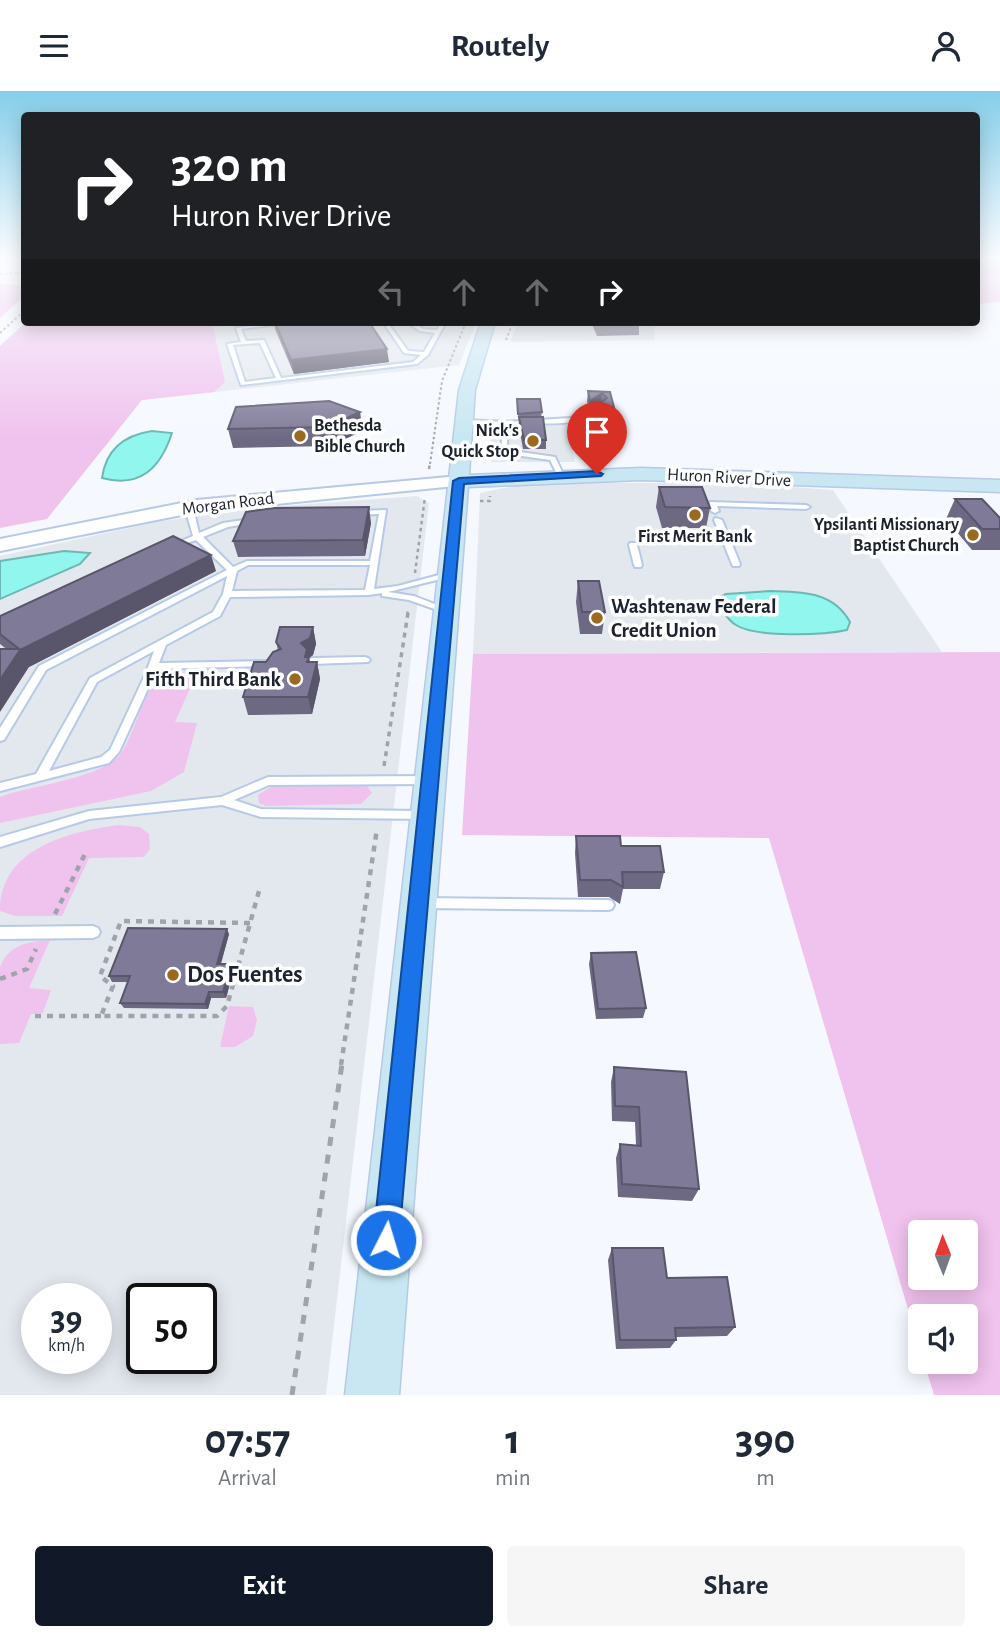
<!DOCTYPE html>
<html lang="en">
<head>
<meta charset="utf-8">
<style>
  :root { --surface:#fff; --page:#f6f6f7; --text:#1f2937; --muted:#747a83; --accent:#111827 }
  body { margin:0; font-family:"Alegreya Sans",sans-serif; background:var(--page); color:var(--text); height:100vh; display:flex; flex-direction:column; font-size:26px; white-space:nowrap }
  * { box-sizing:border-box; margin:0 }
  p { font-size:23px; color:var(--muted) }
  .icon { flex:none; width:38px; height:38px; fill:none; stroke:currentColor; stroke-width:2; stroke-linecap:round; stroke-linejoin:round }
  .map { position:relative; height:1304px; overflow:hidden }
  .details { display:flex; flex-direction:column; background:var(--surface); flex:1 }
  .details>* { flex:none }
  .hud { position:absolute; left:21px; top:21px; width:959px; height:214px; border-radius:7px; box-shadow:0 4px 18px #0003; background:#202124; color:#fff; overflow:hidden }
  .needle { width:46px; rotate:359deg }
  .controls { position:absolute; left:908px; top:1129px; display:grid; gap:14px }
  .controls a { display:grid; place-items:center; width:70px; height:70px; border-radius:7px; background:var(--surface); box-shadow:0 4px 18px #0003; font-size:35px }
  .speed { position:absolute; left:21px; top:1192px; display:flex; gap:14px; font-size:35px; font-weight:700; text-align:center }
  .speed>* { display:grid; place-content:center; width:91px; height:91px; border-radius:50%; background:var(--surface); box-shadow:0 4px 18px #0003; line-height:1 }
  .speed small { font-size:18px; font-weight:400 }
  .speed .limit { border:4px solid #111; border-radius:10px; background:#fff; color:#111 }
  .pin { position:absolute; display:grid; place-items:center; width:60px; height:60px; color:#fff; margin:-72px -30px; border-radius:50% 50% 50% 0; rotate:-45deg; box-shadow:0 0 7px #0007 }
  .pin .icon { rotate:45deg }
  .me { position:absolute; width:77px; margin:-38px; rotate:5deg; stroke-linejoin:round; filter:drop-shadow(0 0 5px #0008) }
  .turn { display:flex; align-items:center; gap:24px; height:147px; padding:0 35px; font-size:32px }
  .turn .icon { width:91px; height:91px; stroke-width:2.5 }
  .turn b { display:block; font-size:49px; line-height:60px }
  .lanes { display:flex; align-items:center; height:66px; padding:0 35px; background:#0003; justify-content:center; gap:35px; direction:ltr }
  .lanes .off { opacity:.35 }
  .eta { display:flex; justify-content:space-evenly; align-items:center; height:119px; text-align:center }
  .eta b { font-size:42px; font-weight:600; line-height:49px }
  .primary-button { display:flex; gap:14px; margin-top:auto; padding:14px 35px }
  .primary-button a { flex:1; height:80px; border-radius:7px; background:var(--accent); color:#fff; font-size:28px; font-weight:600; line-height:80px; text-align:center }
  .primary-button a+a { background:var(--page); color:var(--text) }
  header { display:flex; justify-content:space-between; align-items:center; height:91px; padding:0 35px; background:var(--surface); font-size:32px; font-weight:600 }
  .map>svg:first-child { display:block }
</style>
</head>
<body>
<header><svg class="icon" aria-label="menu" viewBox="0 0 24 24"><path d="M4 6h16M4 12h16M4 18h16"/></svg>Routely<svg class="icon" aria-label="person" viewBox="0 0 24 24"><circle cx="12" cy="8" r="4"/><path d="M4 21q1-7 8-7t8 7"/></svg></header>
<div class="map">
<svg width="1000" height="1304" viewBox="0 0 1000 1304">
  <rect width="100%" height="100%" fill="#f5f9ff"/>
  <g fill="#e3e8ef" fill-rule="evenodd">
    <path d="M 26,231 L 476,231 L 459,274 L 142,309 L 0,255 Z"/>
    <path d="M 519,231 L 655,231 L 654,249 L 510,251 Z"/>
    <path d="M 490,328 L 565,328 L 575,371 L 491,371 Z"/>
    <path d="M 585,392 L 740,392 L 833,399 L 942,561 L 473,563 L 480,402 L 514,395 Z"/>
    <path d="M 417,405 L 429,412 L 326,1304 L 0,1304 L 0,465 L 156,431 L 254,417 ZM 37,1208 L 96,1208 L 96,1267 L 37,1267 ZM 142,1208 L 201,1208 L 201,1267 L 142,1267 Z"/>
  </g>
  <g fill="#f0c2ee" fill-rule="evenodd">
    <path d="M 977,166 L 1000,166 L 1000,211 L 977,213 Z"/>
    <path d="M 0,192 L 24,195 L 24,205 L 0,227 Z"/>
    <path d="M 26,231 L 254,231 L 213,236 L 225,291 L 214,301 L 142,309 L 47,428 L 0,437 L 0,255 Z"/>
    <path d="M 1000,561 L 1000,1304 L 934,1304 L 924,1271 L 966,1270 L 966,1225 L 920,1225 L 920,1259 L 769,747 L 462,744 L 473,563 ZM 920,1141 L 966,1141 L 966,1186 L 920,1186 Z"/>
    <path d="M 188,580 L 208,582 L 212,586 L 212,593 L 192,593 L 175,631 L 197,632 L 184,681 L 151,700 L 0,732 L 0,706 C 31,694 102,688 121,662 C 145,628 137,583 188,580 Z"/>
    <path d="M 367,695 L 372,702 L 361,713 L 266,715 L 259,712 L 258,704 L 271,696 Z"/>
    <path d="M 118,734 L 140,736 L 149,743 L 150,758 L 144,766 L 89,767 L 62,825 L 15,825 L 0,820 C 0,758 67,741 118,734 Z"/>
    <path d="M 50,849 L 29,897 L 51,899 L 43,922 L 31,923 L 19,952 L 0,953 L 0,876 C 8,854 29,850 50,849 Z"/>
    <path d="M 229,915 L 253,916 L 257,929 L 253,945 L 235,956 L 220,956 Z"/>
  </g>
  <g fill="#90f6ee" stroke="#6db7b4" stroke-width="2">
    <path d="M 152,340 L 172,342 C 160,378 140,397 102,387 C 106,357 125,344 152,340 Z"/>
    <path d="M 64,460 L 90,462 L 80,473 L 0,508 L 0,470 Z"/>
    <path d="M 771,500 C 802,501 833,500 850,531 L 847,539 C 824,544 756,547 736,534 C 726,528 722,518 718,507 L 726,503 Z"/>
  </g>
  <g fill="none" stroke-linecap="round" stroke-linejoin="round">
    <defs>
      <g id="service">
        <path d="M 280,231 L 296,231 L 241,238 L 246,250 L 264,249 L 281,287 L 413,271 L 421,264 L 404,262 L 383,231 L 387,231 L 408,260 L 424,261 L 435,242 L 420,240 L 407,231 L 412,231 L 423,238 L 437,239 L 442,231 L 446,231 L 428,264 L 417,273 L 241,294 L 227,253 L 241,251 L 236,237 ZM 260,252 L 276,287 L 245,291 L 233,254 Z"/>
        <path d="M 599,316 L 604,317 C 580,340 540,329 509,334 L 506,359 L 555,366 L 564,385 L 561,387 L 558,385 L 550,369 L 501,362 L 503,335 L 464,333 L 461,331 L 464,329 L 506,331 L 570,327 L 591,322 Z"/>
        <path d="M 710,411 L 806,414 L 810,416 L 806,418 L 717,415 L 719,420 L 715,422 L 711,420 Z"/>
        <path d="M 186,415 L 193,417 L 199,442 L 223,432 L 257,427 L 257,431 L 228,436 L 203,446 L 233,476 L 247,470 L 370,470 L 379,423 L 357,424 L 353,422 L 357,420 L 386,419 L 374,498 L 398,495 L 450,481 L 453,481 L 453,485 L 388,501 L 414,505 L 450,519 L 446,522 L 443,521 L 409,509 L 382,505 L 382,502 L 369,504 L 230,506 L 220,525 L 166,554 L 159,572 L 266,570 L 271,573 L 269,575 L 157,578 L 119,661 L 109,672 L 0,700 L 0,692 L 36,683 L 90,587 L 213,521 L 223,503 L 227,485 L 46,579 L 4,649 L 0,650 L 0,637 L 39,575 L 227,479 L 196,449 L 173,457 L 169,455 L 193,445 L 185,417 ZM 248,474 L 370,474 L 365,499 L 232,500 L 237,480 ZM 154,560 L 145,584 L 110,659 L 101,666 L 49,680 L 97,591 Z"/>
        <path d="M 715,427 L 722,429 L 740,473 L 739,475 L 733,475 L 732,473 L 714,429 Z"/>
        <path d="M 630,452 L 636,452 L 637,454 L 642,474 L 641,476 L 635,476 L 634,474 L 629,454 Z"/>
        <path d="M 365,566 L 368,567 L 370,569 L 368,571 L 312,573 L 307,570 L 312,567 Z"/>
        <path d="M 429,685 L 433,686 L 434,689 L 433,692 L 429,693 L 269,694 L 234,709 L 261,718 L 424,720 L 428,721 L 430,724 L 428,727 L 424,728 L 261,726 L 222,714 L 89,728 L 0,756 L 0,746 L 89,720 L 221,706 L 268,686 Z"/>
        <path d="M 424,807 L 608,809 L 612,810 L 614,814 L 612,818 L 608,819 L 424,817 L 420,816 L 418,812 L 420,808 Z"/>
        <path d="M 93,835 L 98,837 L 100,841 L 98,845 L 93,847 L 0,848 L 0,836 Z"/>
      </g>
      <path id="tertiary" d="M 459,385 L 468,390 L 465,394 L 197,421 L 0,460 L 0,448 L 197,409 Z"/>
      <path id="secondary" d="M 481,231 L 495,231 L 475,299 L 469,384 L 641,377 L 1000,389 L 1000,401 L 641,389 L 468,396 L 399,1304 L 345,1304 L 459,299 Z"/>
    </defs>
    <use href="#service" stroke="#b6c9e6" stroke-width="4"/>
    <use href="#tertiary" stroke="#b6c9e6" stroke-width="4"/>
    <use href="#secondary" stroke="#b6c9e6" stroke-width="3"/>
    <g stroke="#9fa4ac" stroke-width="2" stroke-dasharray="2.5 2.5" stroke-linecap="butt">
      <path d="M 0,183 L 24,181"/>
      <path d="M 0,242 L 24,220"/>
      <path d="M 506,249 L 513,231"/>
      <path d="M 430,373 L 442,290 L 466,231"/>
    </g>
    <g stroke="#9fa4ac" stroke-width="2.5" stroke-dasharray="3.5 3.5" stroke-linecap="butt">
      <path d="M 429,378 L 430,371"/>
      <path d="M 480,410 L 490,410 L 490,405"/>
      <path d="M 415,482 L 425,406"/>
      <path d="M 407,524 L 408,520"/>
    </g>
    <path stroke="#9fa4ac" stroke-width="3.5" stroke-dasharray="5 5" stroke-linecap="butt" d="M 384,675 L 408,522"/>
    <g stroke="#9fa4ac" stroke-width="4.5" stroke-dasharray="6 6" stroke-linecap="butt">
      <path d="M 55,823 L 87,759"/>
      <path d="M 250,832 L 121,830 L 100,885 L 113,895 L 101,925 L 217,925 L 227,915 L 259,800"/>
      <path d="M 0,888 L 27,878 L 36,858"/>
      <path d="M 35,925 L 101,925"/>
      <path d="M 341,974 L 377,738"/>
    </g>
    <path stroke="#9fa4ac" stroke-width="5" stroke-dasharray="9 9" stroke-linecap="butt" d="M 292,1304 L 342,973"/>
    <use href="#service" fill="#fff" fill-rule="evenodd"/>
    <use href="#tertiary" fill="#fff" fill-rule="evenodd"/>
    <use href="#secondary" fill="#c8e7f2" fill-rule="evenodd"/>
  </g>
  <g fill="#6d6983">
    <path d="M 274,231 L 369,231 L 389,271 L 294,283 L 275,238 Z"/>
    <path d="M 591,231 L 639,231 L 639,244 L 597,245 Z"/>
    <path d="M 588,300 L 610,301 L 616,324 L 615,333 L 591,333 L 591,319 L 601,311 L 589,319 L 587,310 Z"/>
    <path d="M 517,308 L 542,321 L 541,326 L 546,349 L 546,358 L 523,358 L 519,336 Z"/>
    <path d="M 360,321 L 362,340 L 330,355 L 233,357 L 228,338 Z"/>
    <path d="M 659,396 L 710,417 L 706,437 L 662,437 L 656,416 Z"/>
    <path d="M 955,408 L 1000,427 L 1000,459 L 972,459 L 946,428 Z"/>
    <path d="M 371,432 L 365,465 L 238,466 L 233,450 Z"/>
    <path d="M 216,480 L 29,576 L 0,553 L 0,525 Z"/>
    <path d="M 578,490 L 605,521 L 602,543 L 580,543 L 576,511 Z"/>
    <path d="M 313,536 L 316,553 L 313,564 L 309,567 L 310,571 L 317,571 L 320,588 L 312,623 L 248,624 L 243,606 L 266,571 L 278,559 L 276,551 Z"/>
    <path d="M 576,745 L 621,755 L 664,781 L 660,798 L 623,798 L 620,813 L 609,806 L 578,806 L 575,762 Z"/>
    <path d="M 229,843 L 221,873 L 234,878 L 226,907 L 211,907 L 208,918 L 124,917 L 120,912 L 128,891 L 112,891 L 109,885 Z"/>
    <path d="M 591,862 L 646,917 L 643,927 L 596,928 L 589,873 Z"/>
    <path d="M 614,976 L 699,1098 L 692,1110 L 618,1106 L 616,1067 L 620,1053 L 636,1054 L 635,1031 L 612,1030 L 611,991 Z"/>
    <path d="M 612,1157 L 667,1187 L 735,1236 L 727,1245 L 676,1246 L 676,1249 L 670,1257 L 616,1258 L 608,1169 Z"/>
  </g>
  <g fill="#59556a">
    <path d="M 387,258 L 389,271 L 294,283 L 291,269 Z"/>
    <path d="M 602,302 L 601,311 L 589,319 L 590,310 Z"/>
    <path d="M 360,321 L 362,340 L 330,355 L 327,336 Z"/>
    <path d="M 369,416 L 371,432 L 365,465 L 363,449 Z"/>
    <path d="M 211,464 L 216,480 L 29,576 L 0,621 L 0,589 L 20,559 Z"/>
    <path d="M 313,536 L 316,553 L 313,564 L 309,567 L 312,583 L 311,588 L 301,552 Z"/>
    <path d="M 317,571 L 320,588 L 312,623 L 308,606 Z"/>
    <path d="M 227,838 L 229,843 L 219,878 L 217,873 Z"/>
    <path d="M 231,873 L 234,878 L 226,907 L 223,901 Z"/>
    <path d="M 209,901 L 211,907 L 208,918 L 205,913 Z"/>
  </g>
  <g fill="#7f7a98" stroke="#59556a" stroke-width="2">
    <path d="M 275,231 L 369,231 L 387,258 L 291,269 Z"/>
    <path d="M 597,231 L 639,231 L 640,232 L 598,233 Z"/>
    <path d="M 588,300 L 610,301 L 616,324 L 592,324 L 591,319 L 607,307 L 602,302 L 590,310 Z"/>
    <path d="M 517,308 L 540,308 L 542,321 L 518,323 Z"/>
    <path d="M 329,310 L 360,321 L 327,336 L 228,338 L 236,316 Z"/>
    <path d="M 519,326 L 543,326 L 546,349 L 524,349 Z"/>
    <path d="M 659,396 L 702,396 L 710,417 L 665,416 Z"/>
    <path d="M 955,408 L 982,408 L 1000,427 L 1000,438 L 982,438 Z"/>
    <path d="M 369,416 L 363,449 L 233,450 L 246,421 L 274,417 Z"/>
    <path d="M 173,445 L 211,464 L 20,559 L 0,589 L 0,558 L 19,558 L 0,543 L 0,525 Z"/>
    <path d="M 578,490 L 599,490 L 605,521 L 582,521 Z"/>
    <path d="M 280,536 L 313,536 L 310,547 L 301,552 L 307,558 L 305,566 L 309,566 L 307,571 L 317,571 L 308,606 L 243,606 L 254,571 L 266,571 L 273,561 L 281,558 L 276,551 Z"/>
    <path d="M 576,745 L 620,745 L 621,755 L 660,755 L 664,781 L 622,781 L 623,796 L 611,789 L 580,789 Z"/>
    <path d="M 128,837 L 227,838 L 217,873 L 231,873 L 223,901 L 209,901 L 205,913 L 120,912 L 130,885 L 109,885 Z"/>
    <path d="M 636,861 L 646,917 L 598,918 L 591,862 Z"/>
    <path d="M 614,976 L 686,981 L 699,1098 L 622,1093 L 620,1053 L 641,1055 L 639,1016 L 615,1015 Z"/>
    <path d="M 612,1157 L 663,1157 L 667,1187 L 727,1186 L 735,1236 L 675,1237 L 676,1249 L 620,1249 Z"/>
  </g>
  <linearGradient id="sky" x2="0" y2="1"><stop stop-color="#85ceea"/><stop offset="0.48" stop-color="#fafcff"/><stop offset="1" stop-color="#fafcff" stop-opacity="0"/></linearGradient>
  <rect width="1000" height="348" fill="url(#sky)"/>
  <path fill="#1a73e8" stroke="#114b97" stroke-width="2" d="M 597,380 L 603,383 L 601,385 L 464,393 L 399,1149 L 395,1158 L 386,1162 L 376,1158 L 373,1149 L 453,390 L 459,387 Z"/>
  <g fill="#9c6a1f" stroke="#fff" stroke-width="2.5">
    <circle cx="300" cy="345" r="7"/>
    <circle cx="533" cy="350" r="7"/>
    <circle cx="695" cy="424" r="7"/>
    <circle cx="973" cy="444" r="7"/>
    <circle cx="597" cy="527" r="7"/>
    <circle cx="295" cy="588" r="7"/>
    <circle cx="173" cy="884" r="7"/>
  </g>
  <g text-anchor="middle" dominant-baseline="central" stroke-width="7" stroke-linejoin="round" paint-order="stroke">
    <g font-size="18" font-weight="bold" fill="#1c232e" stroke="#fff" text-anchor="end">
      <text x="314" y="335" text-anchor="start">Bethesda<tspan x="314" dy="21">Bible Church</tspan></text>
      <text x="519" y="340">Nick's<tspan x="519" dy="21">Quick Stop</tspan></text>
      <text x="959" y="434">Ypsilanti Missionary<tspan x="959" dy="21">Baptist Church</tspan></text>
      <text x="695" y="446" text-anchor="middle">First Merit Bank</text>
    </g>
    <g font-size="18" fill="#1c232e" stroke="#fff">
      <text transform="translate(729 387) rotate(3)">Huron River Drive</text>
      <text transform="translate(228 413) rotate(-7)">Morgan Road</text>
    </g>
    <g font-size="21" font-weight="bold" fill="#1c232e" stroke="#fff" text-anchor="start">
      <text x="611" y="515">Washtenaw Federal<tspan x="611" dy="24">Credit Union</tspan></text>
      <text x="281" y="588" text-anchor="end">Fifth Third Bank</text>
    </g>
    <g font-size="24" font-weight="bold" fill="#1c232e" stroke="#fff" text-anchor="start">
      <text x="187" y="884">Dos Fuentes</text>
    </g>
  </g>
</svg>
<div class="controls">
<a><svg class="needle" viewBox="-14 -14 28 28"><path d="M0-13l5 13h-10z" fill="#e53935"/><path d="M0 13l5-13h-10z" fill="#747a83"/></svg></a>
<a><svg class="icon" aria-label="sound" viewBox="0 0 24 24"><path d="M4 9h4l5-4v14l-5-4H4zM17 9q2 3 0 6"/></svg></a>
</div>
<div class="speed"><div>39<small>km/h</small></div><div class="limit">50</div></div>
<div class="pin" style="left:597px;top:383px;background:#d93025"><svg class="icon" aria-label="arrive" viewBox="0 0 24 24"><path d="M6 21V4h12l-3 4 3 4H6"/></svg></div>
<svg class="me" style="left:386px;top:1149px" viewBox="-20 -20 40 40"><circle r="17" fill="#1a73e8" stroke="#fff" stroke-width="3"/><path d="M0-11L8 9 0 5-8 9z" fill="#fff"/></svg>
<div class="hud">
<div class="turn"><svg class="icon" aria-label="right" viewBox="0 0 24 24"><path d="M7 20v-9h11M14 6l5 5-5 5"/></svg><div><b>320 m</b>Huron River Drive</div></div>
<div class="lanes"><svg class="icon off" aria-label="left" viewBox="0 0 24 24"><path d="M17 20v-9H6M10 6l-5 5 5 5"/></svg><svg class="icon off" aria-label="ahead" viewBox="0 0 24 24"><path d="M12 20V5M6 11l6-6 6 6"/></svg><svg class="icon off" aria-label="ahead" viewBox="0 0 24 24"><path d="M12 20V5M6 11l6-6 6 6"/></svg><svg class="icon" aria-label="right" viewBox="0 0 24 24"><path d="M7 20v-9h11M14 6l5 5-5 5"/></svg></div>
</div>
</div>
<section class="details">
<div class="eta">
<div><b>07:57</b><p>Arrival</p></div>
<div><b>1</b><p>min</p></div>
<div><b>390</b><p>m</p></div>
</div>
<div class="primary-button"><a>Exit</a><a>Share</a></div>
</section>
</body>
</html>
